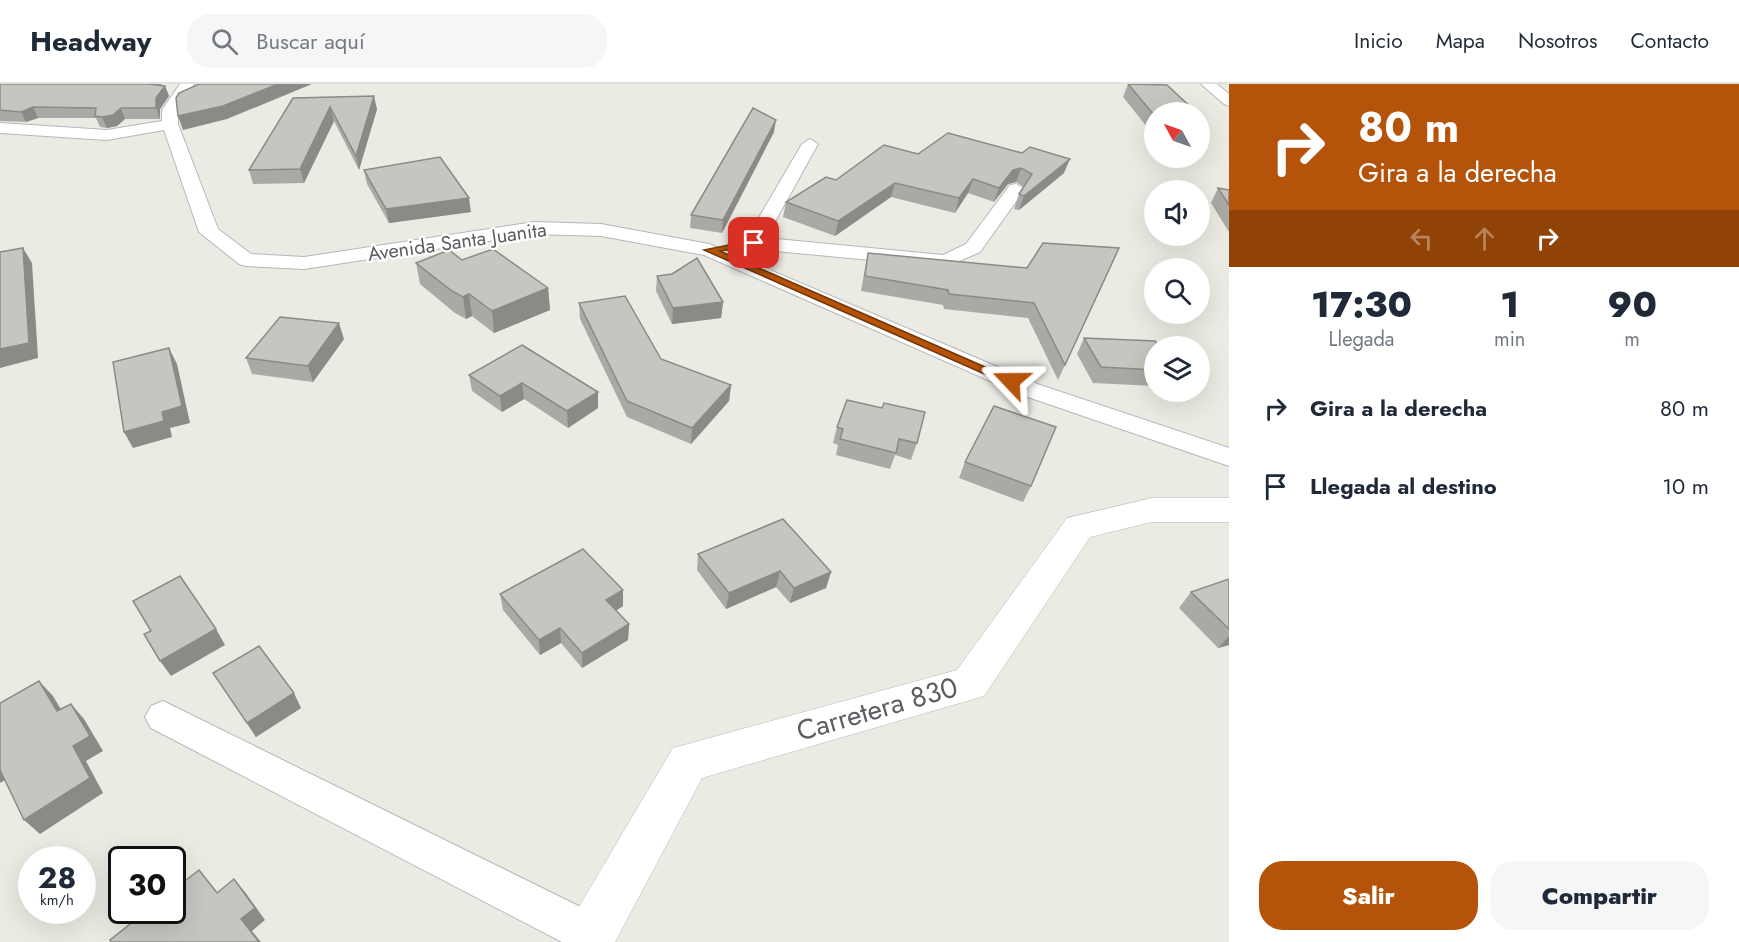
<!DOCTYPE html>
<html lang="es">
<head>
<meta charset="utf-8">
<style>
  :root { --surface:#fff; --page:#f6f6f7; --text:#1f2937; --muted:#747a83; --line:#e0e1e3; --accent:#b45309 }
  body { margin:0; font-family:Jost,sans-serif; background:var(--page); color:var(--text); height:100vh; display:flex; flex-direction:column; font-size:22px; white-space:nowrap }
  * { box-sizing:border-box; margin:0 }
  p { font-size:20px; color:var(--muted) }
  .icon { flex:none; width:33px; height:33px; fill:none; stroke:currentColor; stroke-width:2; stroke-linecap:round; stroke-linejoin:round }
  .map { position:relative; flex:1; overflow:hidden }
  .sheet { display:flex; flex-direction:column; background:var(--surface); width:510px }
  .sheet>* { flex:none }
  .hud { background:#b45309; color:#fff; overflow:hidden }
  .needle { width:39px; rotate:310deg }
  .buttons { position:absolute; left:1144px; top:18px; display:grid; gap:12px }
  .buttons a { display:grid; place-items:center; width:66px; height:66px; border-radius:50%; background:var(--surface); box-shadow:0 6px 24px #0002; font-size:30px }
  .speed { position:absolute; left:18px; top:762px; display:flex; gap:12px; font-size:30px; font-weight:700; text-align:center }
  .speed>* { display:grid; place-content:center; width:78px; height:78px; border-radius:50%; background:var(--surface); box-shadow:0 6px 24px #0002; line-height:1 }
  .speed small { font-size:15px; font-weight:400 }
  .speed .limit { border:3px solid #111; border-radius:9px; background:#fff; color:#111 }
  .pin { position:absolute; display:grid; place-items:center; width:51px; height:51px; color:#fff; margin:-26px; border-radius:12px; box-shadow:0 3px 9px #0006 }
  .me { position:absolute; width:66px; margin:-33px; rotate:293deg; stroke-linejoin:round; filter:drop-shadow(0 0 4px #0008) }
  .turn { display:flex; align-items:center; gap:21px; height:126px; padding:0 30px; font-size:27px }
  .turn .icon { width:78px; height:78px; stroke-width:2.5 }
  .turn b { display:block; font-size:42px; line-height:51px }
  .lanes { display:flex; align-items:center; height:57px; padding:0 30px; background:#0003; justify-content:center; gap:30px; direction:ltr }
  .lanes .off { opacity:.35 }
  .eta { display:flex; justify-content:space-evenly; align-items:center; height:102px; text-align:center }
  .eta b { font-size:36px; font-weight:800; line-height:42px }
  .action { display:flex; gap:12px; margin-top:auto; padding:12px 30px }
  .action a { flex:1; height:69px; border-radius:24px; background:var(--accent); color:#fff; font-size:24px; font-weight:800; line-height:69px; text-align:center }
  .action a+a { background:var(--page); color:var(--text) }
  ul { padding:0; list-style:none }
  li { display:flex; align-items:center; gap:18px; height:78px; padding:0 30px }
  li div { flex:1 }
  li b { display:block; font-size:22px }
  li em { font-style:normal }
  header { display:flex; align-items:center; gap:36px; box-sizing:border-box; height:84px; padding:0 30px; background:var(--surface); border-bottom:2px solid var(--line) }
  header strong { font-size:28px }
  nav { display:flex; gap:33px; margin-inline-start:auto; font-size:21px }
  .search { width:420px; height:54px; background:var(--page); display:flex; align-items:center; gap:15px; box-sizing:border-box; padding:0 21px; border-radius:24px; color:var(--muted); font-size:22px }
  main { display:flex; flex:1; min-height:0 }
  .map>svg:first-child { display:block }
</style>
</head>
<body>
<header>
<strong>Headway</strong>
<div class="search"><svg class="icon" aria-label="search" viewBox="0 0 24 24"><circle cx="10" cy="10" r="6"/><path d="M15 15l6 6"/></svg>Buscar aquí</div>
<nav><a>Inicio</a><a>Mapa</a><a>Nosotros</a><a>Contacto</a></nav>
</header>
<main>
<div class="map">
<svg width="1229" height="858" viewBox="0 0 1229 858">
  <rect width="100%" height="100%" fill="#ecebe3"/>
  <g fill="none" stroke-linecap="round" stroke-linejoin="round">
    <defs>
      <g id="street">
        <path d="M 180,0 L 194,0 L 178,26 L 178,40 L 218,145 L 251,170 L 304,173 L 534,138 L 601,140 L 709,160 L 1040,301 L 1229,364 L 1229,382 L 1022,311 L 704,171 L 601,152 L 534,150 L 304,185 L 246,182 L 239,180 L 199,148 L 164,46 L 107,56 L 0,49 L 0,39 L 107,46 L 162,37 L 162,26 Z"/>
        <path d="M 1201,0 L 1217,0 L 1229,10 L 1229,22 L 1224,20 Z"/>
        <path d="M 810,55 L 818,60 L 766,154 L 943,171 L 966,160 L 1010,101 L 1016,100 L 1025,105 L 980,168 L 946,183 L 754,165 L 731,165 L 728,161 L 731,157 L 747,154 L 802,60 Z"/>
        <path d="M 163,617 L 605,835 L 611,850 L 608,858 L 562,858 L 151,644 L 145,633 L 151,622 Z"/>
      </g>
      <path id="secondary" d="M 1152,414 L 1229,414 L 1229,438 L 1152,438 L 1090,453 L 984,612 L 702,694 L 615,858 L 565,858 L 573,833 L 673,664 L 957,586 L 1067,434 Z"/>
    </defs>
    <use href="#street" stroke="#b5b7bb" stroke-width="2"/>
    <use href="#secondary" stroke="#b6b8bd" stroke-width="1"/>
    <use href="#street" fill="#fff" fill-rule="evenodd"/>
    <use href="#secondary" fill="#fff" fill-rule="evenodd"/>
  </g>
  <g fill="#aba9a5">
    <path d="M 0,0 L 163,0 L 161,1 L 165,2 L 169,12 L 160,25 L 160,35 L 125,35 L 117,42 L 107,44 L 100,43 L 96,34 L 38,34 L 26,38 L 0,37 Z"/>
    <path d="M 1128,0 L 1155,28 L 1155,49 L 1152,49 L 1123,13 Z"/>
    <path d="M 293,14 L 377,25 L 359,86 L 334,37 L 304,99 L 253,100 L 249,86 Z"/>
    <path d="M 1200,33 L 1205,38 L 1200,49 Z"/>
    <path d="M 774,48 L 722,149 L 690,144 L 691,131 Z"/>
    <path d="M 918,70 L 1064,89 L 1019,126 L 1014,125 L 1019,110 L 1024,103 L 1016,98 L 1008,100 L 994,118 L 968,109 L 955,129 L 891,113 L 835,152 L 783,133 L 786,118 L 836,96 Z"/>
    <path d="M 364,86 L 471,128 L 389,139 L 367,100 Z"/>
    <path d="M 1218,104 L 1229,106 L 1229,148 L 1211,119 Z"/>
    <path d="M 1119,164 L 1058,296 L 1028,234 L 944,225 L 943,221 L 861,207 L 865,184 L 868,169 L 1027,184 Z"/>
    <path d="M 462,176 L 548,204 L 550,226 L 494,249 L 472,232 L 466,235 L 455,229 L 420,200 L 416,179 Z"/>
    <path d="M 657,192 L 723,218 L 721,234 L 672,240 L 656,207 Z"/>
    <path d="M 579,219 L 661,275 L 731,301 L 729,317 L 691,360 L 627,333 L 580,235 Z"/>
    <path d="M 1084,254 L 1155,262 L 1155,302 L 1093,299 L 1077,270 Z"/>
    <path d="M 344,255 L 313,298 L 252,290 L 246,274 Z"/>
    <path d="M 469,291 L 598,308 L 598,324 L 568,344 L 524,315 L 502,328 L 472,307 Z"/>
    <path d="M 882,324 L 917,359 L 911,376 L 895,371 L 890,385 L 836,371 L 838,361 L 833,359 L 837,343 Z"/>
    <path d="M 965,378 L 1031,402 L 1023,418 L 959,394 Z"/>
    <path d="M 698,470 L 831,488 L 826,504 L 790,519 L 776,503 L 726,525 L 697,486 Z"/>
    <path d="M 1229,495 L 1229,561 L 1218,564 L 1179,524 L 1191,508 Z"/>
    <path d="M 500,510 L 623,522 L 616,527 L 629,540 L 628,556 L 582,584 L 561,559 L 540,571 L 503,526 Z"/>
    <path d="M 213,589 L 301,624 L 256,653 Z"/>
  </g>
  <g fill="#8b8a86">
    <path d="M 278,0 L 312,0 L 227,35 L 183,46 L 178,32 Z"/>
    <path d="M 165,2 L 169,12 L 160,25 L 160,35 L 156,24 L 156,14 Z"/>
    <path d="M 374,12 L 377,25 L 359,86 L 356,72 Z"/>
    <path d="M 33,23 L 38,34 L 26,38 L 21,28 Z"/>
    <path d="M 330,23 L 334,37 L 304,99 L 300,85 Z"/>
    <path d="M 121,24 L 125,35 L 117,42 L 107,44 L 102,33 Z"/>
    <path d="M 776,36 L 774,48 L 722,149 L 723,136 Z"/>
    <path d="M 1070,75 L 1064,89 L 1019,126 L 1024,112 Z"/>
    <path d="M 1021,84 L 1016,98 L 1008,100 L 994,118 L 999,104 L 1013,86 Z"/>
    <path d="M 973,95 L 968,109 L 955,129 L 959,114 Z"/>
    <path d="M 895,99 L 891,113 L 835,152 L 838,137 Z"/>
    <path d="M 469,114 L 471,128 L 389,139 L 386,125 Z"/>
    <path d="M 23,164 L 32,179 L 38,274 L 0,284 L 0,265 Z"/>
    <path d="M 548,204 L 550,226 L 494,249 L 492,227 Z"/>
    <path d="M 469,210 L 472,232 L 466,235 L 463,213 Z"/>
    <path d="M 723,218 L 721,234 L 672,240 L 673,224 Z"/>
    <path d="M 339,239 L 344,255 L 313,298 L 308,282 Z"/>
    <path d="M 169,264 L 177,280 L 190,339 L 170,344 L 172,353 L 133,364 L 124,348 L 162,328 Z"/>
    <path d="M 522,299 L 524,315 L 502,328 L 500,312 Z"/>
    <path d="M 731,301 L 729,317 L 691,360 L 692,344 Z"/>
    <path d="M 598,308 L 598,324 L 568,344 L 567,327 Z"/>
    <path d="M 780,487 L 776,503 L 726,525 L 729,509 Z"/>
    <path d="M 831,488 L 826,504 L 790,519 L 794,504 Z"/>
    <path d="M 623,506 L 623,522 L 607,532 L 606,516 Z"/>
    <path d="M 629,540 L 628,556 L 582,584 L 582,569 Z"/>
    <path d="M 560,544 L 561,559 L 540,571 L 539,556 Z"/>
    <path d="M 216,545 L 225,561 L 171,592 L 160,577 Z"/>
    <path d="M 1229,552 L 1229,561 L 1218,564 Z"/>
    <path d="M 39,597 L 53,612 L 71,642 L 57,627 Z"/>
    <path d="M 294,609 L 301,624 L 256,653 L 247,639 Z"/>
    <path d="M 71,620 L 84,635 L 103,667 L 86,677 L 103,709 L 40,750 L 24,736 L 73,662 Z"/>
    <path d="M 0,681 L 12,692 L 0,699 Z"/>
    <path d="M 199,786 L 210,799 L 228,822 L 217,809 Z"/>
    <path d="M 234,795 L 245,808 L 265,836 L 252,847 L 261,858 L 259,858 L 241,835 Z"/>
  </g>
  <g fill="#c7c5c0" stroke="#8b8a86" stroke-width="1.5">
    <path d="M 0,0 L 148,0 L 165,2 L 156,14 L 156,24 L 121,24 L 113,31 L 102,33 L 95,32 L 96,24 L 33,23 L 21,28 L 0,26 Z"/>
    <path d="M 199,0 L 278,0 L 223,22 L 178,32 L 176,14 L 179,9 Z"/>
    <path d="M 1128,0 L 1167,1 L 1196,28 L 1155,28 L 1155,32 Z"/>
    <path d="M 374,12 L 356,72 L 330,23 L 300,85 L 249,86 L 293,14 Z"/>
    <path d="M 753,24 L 776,36 L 723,136 L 691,131 Z"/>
    <path d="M 1200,33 L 1205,38 L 1200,37 Z"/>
    <path d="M 948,49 L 1022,69 L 1030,63 L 1070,75 L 1024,112 L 1019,110 L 1032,90 L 1021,84 L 1013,86 L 999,104 L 973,95 L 959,114 L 895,99 L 838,137 L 786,118 L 826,93 L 836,96 L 884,61 L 918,70 Z"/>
    <path d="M 440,73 L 469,114 L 386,125 L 364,86 Z"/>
    <path d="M 1218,104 L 1229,106 L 1229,121 Z"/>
    <path d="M 1043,159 L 1119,164 L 1065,281 L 1034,219 L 949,210 L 948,206 L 865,192 L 868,169 L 1027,184 Z"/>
    <path d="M 23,164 L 29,259 L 0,265 L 0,168 Z"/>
    <path d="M 493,165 L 548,204 L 492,227 L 469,210 L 463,213 L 452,207 L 416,179 L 449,166 L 462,176 Z"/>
    <path d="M 697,174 L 723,218 L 673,224 L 657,192 L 672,190 Z"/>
    <path d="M 625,212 L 661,275 L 731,301 L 692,344 L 627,317 L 579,219 Z"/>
    <path d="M 280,233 L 339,239 L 308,282 L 246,274 Z"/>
    <path d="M 1084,254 L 1155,257 L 1159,262 L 1155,262 L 1155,286 L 1101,283 Z"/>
    <path d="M 522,261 L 598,308 L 567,327 L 522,299 L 500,312 L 469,291 Z"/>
    <path d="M 169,264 L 182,322 L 162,328 L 164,337 L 124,348 L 113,278 Z"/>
    <path d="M 847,316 L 882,324 L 884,319 L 925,328 L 917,359 L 899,355 L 896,369 L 840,355 L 843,345 L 837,343 Z"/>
    <path d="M 994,322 L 1056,343 L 1031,402 L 965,378 Z"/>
    <path d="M 783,435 L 831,488 L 794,504 L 780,487 L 729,509 L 698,470 Z"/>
    <path d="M 583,465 L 623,506 L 606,516 L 629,540 L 582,569 L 560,544 L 539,556 L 500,510 Z"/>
    <path d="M 180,492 L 216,545 L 160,577 L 144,550 L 151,547 L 133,517 Z"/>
    <path d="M 1229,495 L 1229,545 L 1191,508 Z"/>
    <path d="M 259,562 L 294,609 L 247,639 L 213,589 Z"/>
    <path d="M 39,597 L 57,627 L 71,620 L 90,652 L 73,662 L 90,694 L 24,736 L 0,686 L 0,619 Z"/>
    <path d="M 199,786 L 217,809 L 234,795 L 255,824 L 241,835 L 259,858 L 111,858 L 110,856 L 148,826 L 172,826 L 172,807 Z"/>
  </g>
  <path fill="#b45309" stroke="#753606" stroke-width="1.5" d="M 754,156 L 758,159 L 757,161 L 720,167 L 1017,297 L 1007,300 L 704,166 Z"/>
  <g text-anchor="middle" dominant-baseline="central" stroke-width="4.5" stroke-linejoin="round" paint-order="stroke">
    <g font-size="20" fill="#5b5d62" stroke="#fff">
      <text transform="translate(457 158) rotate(-8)">Avenida Santa Juanita</text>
    </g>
    <g font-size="28" fill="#5b5d62" stroke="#fff">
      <text transform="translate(877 625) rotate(-16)">Carretera 830</text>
    </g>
  </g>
</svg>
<div class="buttons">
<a><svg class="needle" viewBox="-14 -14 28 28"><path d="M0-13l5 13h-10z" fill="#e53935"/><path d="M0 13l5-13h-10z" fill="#747a83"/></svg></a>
<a><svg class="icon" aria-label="sound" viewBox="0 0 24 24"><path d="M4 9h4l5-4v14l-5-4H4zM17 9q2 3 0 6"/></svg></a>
<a><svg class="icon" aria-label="search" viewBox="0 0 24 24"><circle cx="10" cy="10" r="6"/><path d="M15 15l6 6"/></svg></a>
<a><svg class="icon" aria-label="layers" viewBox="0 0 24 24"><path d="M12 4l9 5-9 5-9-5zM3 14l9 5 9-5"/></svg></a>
</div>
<div class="speed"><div>28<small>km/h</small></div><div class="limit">30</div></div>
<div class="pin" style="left:754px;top:159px;background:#d93025"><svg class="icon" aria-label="arrive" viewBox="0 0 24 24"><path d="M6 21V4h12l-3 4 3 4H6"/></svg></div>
<svg class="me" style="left:1011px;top:297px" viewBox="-20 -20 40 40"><path d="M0-17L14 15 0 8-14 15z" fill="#b45309" stroke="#fff" stroke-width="4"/></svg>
</div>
<section class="sheet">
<div class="hud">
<div class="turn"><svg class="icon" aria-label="right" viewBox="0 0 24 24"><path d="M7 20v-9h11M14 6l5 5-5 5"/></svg><div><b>80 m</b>Gira a la derecha</div></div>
<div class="lanes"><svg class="icon off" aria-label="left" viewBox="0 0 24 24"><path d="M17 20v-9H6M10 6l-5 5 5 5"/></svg><svg class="icon off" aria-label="ahead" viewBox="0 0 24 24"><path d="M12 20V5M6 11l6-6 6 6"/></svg><svg class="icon" aria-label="right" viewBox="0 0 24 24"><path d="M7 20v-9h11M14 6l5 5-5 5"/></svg></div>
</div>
<div class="eta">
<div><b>17:30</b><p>Llegada</p></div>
<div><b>1</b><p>min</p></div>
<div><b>90</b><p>m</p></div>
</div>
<ul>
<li><svg class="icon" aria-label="right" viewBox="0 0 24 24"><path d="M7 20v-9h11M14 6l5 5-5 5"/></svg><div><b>Gira a la derecha</b></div><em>80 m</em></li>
<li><svg class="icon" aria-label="arrive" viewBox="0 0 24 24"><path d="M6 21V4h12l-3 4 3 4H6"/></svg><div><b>Llegada al destino</b></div><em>10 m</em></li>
</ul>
<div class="action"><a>Salir</a><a>Compartir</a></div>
</section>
</main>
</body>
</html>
